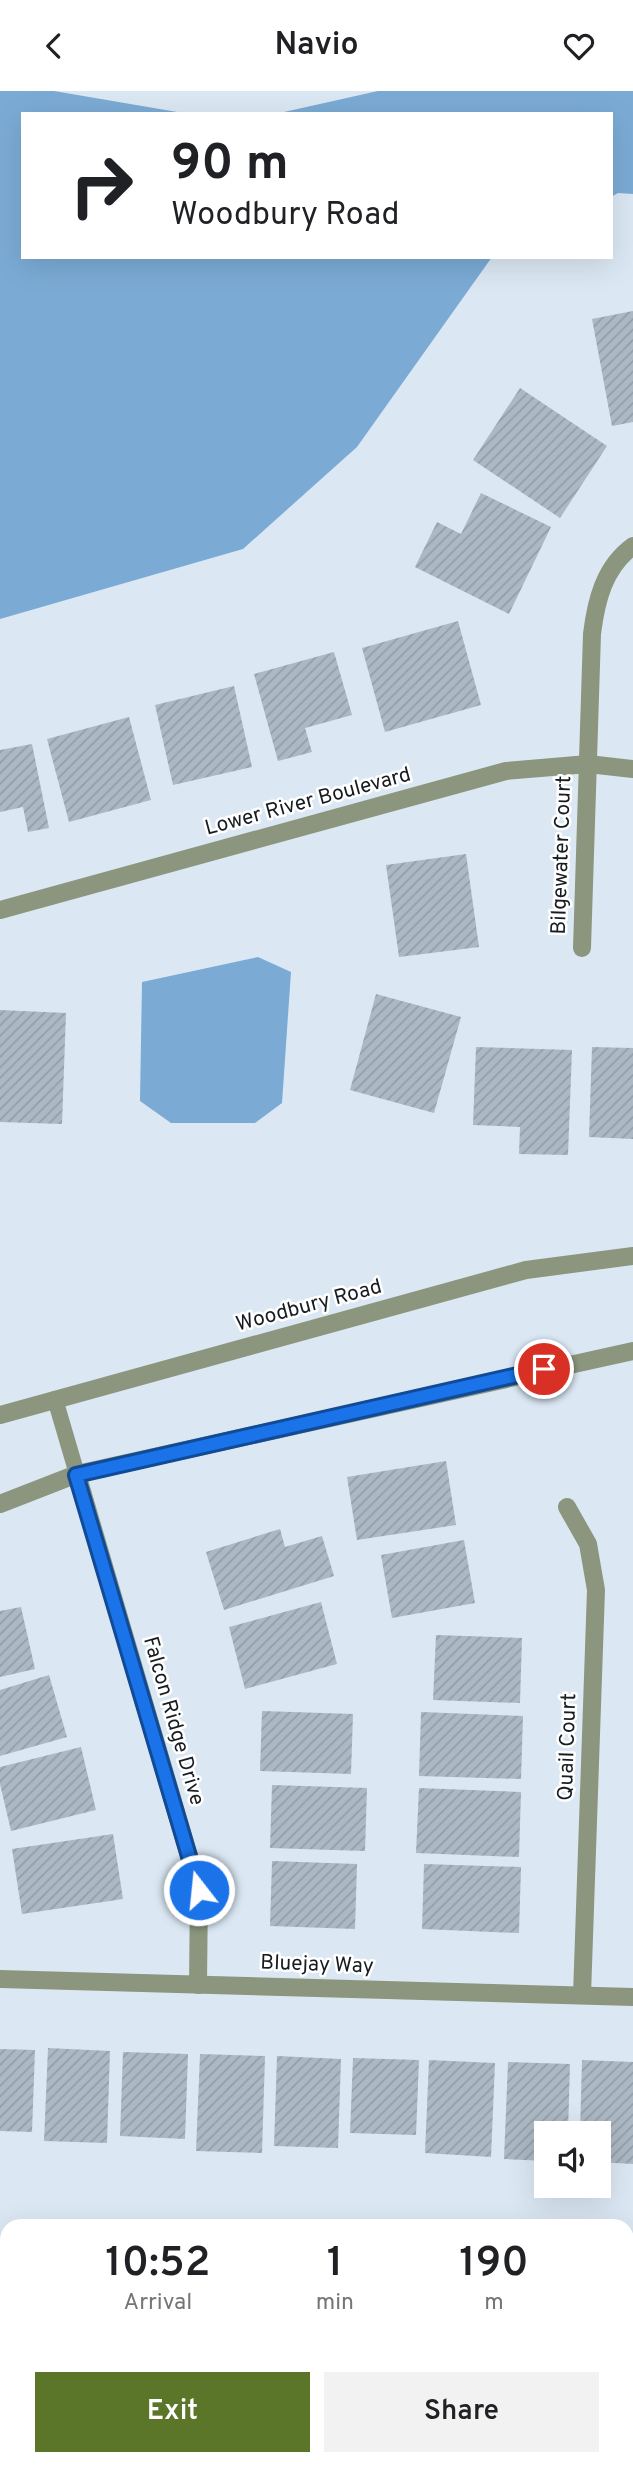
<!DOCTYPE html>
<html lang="en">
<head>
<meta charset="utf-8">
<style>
  :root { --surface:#fff; --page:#f2f2f2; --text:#202124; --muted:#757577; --accent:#5c7629 }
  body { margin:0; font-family:Overpass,sans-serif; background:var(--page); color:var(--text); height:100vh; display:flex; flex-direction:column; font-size:26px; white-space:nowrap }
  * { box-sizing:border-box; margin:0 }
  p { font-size:23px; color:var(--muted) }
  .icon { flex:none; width:38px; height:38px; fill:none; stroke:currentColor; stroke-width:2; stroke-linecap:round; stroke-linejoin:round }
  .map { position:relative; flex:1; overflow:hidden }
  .sheet { position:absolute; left:0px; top:2128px; width:634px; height:247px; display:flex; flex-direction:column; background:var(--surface); border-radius:21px 21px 0 0; box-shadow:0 7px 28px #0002 }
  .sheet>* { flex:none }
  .banner { position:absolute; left:21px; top:21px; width:592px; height:147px; border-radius:0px; box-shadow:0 7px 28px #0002; background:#fff; color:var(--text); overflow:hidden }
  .controls { position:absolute; left:534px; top:2030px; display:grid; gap:14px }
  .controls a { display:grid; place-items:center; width:77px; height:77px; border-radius:0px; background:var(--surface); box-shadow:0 7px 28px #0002; font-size:35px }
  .pin { position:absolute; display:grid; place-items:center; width:60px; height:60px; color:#fff; margin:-30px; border:4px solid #fff; border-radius:50%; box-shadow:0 2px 7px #0007 }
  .me { position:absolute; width:77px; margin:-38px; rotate:344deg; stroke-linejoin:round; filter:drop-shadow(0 0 5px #0008) }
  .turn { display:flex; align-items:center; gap:24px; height:147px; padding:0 35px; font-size:32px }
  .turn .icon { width:91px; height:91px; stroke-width:2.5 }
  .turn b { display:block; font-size:49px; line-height:60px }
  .eta { display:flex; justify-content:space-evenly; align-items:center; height:119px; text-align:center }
  .eta b { font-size:42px; font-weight:600; line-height:49px }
  .button { display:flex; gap:14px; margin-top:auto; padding:14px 35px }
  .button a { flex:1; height:80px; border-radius:0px; background:var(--accent); color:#fff; font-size:28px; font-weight:600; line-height:80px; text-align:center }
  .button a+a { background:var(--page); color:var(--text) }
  header { display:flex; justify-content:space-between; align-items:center; height:91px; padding:0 35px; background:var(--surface); font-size:32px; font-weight:600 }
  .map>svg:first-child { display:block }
</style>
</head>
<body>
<header><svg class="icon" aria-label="back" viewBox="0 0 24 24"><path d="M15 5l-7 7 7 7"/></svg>Navio<svg class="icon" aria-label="heart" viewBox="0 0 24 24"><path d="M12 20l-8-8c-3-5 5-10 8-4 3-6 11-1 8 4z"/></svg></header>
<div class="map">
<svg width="633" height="2374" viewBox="0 0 633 2374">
  <defs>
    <pattern id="building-hatch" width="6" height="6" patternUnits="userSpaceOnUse" patternTransform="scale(1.75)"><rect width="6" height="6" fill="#acb8c4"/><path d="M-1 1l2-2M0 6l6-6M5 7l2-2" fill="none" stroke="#939ea8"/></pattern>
  </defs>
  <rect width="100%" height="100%" fill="#dbe8f4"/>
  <g fill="#7babd5">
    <path d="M 0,0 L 54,0 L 189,23 L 23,23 L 23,166 L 492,166 L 357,356 L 243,458 L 0,528 Z"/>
    <path d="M 378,0 L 633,0 L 633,103 L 618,102 L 611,106 L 611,23 L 275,23 Z"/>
    <path d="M 258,866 L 291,881 L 282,1012 L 255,1032 L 171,1032 L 140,1010 L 142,891 Z"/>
  </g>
  <g fill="url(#building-hatch)">
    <path d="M 633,220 L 633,331 L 612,335 L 592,228 Z"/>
    <path d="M 520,297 L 607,355 L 560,427 L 473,369 Z"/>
    <path d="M 481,402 L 551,436 L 509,523 L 415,476 L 437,431 L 461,443 Z"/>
    <path d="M 458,530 L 481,614 L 385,641 L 362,557 Z"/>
    <path d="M 334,561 L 352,624 L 305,637 L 312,661 L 278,670 L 254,583 Z"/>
    <path d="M 234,595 L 252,676 L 173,694 L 155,614 Z"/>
    <path d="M 129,626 L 151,709 L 69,731 L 47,648 Z"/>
    <path d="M 32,653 L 49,737 L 28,741 L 23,716 L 0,721 L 0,659 Z"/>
    <path d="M 466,763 L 479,856 L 399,866 L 386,774 Z"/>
    <path d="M 376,903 L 461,926 L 434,1022 L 350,999 Z"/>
    <path d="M 0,919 L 66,922 L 62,1033 L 0,1031 Z"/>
    <path d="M 476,956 L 572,959 L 568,1064 L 519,1063 L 520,1036 L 473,1034 Z"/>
    <path d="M 592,956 L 633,957 L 633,1048 L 589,1046 Z"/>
    <path d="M 446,1370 L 456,1434 L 357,1449 L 347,1386 Z"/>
    <path d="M 280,1438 L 285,1456 L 322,1445 L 334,1485 L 224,1519 L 206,1461 Z"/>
    <path d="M 464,1449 L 475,1512 L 392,1527 L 381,1464 Z"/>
    <path d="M 321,1511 L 337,1573 L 245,1598 L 229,1536 Z"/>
    <path d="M 21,1516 L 35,1578 L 0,1586 L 0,1520 Z"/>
    <path d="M 436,1544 L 522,1547 L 520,1612 L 433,1609 Z"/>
    <path d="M 49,1584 L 67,1646 L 0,1665 L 0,1599 Z"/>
    <path d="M 262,1620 L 353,1623 L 351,1683 L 260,1680 Z"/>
    <path d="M 421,1621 L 523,1625 L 521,1688 L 419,1685 Z"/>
    <path d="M 81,1656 L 96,1719 L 11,1740 L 0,1693 L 0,1676 Z"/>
    <path d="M 272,1694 L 367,1697 L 365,1760 L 270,1757 Z"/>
    <path d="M 419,1697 L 521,1701 L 519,1766 L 416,1762 Z"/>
    <path d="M 113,1743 L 123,1808 L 22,1823 L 12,1758 Z"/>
    <path d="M 272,1770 L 357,1773 L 355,1838 L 270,1835 Z"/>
    <path d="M 424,1773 L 521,1776 L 519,1842 L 422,1838 Z"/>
    <path d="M 48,1957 L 110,1960 L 107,2052 L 44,2050 Z"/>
    <path d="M 0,1958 L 35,1959 L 32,2041 L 0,2040 Z"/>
    <path d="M 123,1961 L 188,1963 L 185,2048 L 120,2045 Z"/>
    <path d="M 200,1963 L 265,1965 L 262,2062 L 196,2060 Z"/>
    <path d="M 277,1965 L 341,1968 L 338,2057 L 274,2055 Z"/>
    <path d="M 353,1967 L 419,1969 L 416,2044 L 350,2042 Z"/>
    <path d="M 429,1969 L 495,1972 L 491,2066 L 425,2062 Z"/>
    <path d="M 582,1969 L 633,1971 L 633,2073 L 598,2071 L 598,2042 L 580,2042 Z"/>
    <path d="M 508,1971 L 570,1973 L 568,2042 L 546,2042 L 546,2070 L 504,2068 Z"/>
    <path d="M 0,2171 L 7,2171 L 7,2262 L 0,2261 Z"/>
    <rect x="626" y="2174" width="7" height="102"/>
  </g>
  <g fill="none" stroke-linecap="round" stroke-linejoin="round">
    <path stroke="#8c967e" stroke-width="16" d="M 55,1308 L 77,1383"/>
    <g stroke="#8c967e" stroke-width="18">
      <path d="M 0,819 L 506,680 L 588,673 L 633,678"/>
      <path d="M 582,857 L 592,543 C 596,510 604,476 633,455"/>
      <path d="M 77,1383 L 199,1799 L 198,1894"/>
      <path d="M 567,1416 L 588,1453 L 596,1499 L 582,1904"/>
      <path d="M 0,1888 L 633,1906"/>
      <path d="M 0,2339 L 7,2339"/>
      <path d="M 626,2356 L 633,2356"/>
    </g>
    <g stroke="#8c967e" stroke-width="18">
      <path d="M 0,1324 L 526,1179 L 633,1165"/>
      <path d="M 0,1413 L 77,1383 L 633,1260"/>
    </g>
  </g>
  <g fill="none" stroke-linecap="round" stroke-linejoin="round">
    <defs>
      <path id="route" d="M 199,1799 L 76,1384 L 544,1278"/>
    </defs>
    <use href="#route" stroke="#114b97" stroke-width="18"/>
    <use href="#route" stroke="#1a73e8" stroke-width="12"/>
  </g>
  <g text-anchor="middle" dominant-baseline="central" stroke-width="5" stroke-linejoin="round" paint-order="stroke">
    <g font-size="21" fill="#171c20" stroke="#fff">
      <text transform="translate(308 711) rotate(-15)">Lower River Boulevard</text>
      <text transform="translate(562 764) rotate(-88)">Bilgewater Court</text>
      <text transform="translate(309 1215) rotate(-15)">Woodbury Road</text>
      <text transform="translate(173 1630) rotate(74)">Falcon Ridge Drive</text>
      <text transform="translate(568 1656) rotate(-88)">Quail Court</text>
      <text transform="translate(317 1874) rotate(2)">Bluejay Way</text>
    </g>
  </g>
</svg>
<div class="controls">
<a><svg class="icon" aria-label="sound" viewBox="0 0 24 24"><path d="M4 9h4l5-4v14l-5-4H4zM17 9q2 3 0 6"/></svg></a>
</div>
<div class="pin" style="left:544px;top:1278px;background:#d93025"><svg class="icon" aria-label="arrive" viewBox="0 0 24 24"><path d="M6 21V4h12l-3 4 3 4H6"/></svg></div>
<svg class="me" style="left:199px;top:1799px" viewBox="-20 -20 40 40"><circle r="17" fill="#1a73e8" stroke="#fff" stroke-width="3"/><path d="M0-11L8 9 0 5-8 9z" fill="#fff"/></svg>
<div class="banner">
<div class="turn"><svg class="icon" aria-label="right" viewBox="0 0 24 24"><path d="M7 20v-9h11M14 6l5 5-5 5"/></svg><div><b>90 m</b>Woodbury Road</div></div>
</div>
<section class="sheet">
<div class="eta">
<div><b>10:52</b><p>Arrival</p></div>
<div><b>1</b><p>min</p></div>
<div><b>190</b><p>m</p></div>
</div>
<div class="button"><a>Exit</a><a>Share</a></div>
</section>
</div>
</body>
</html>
